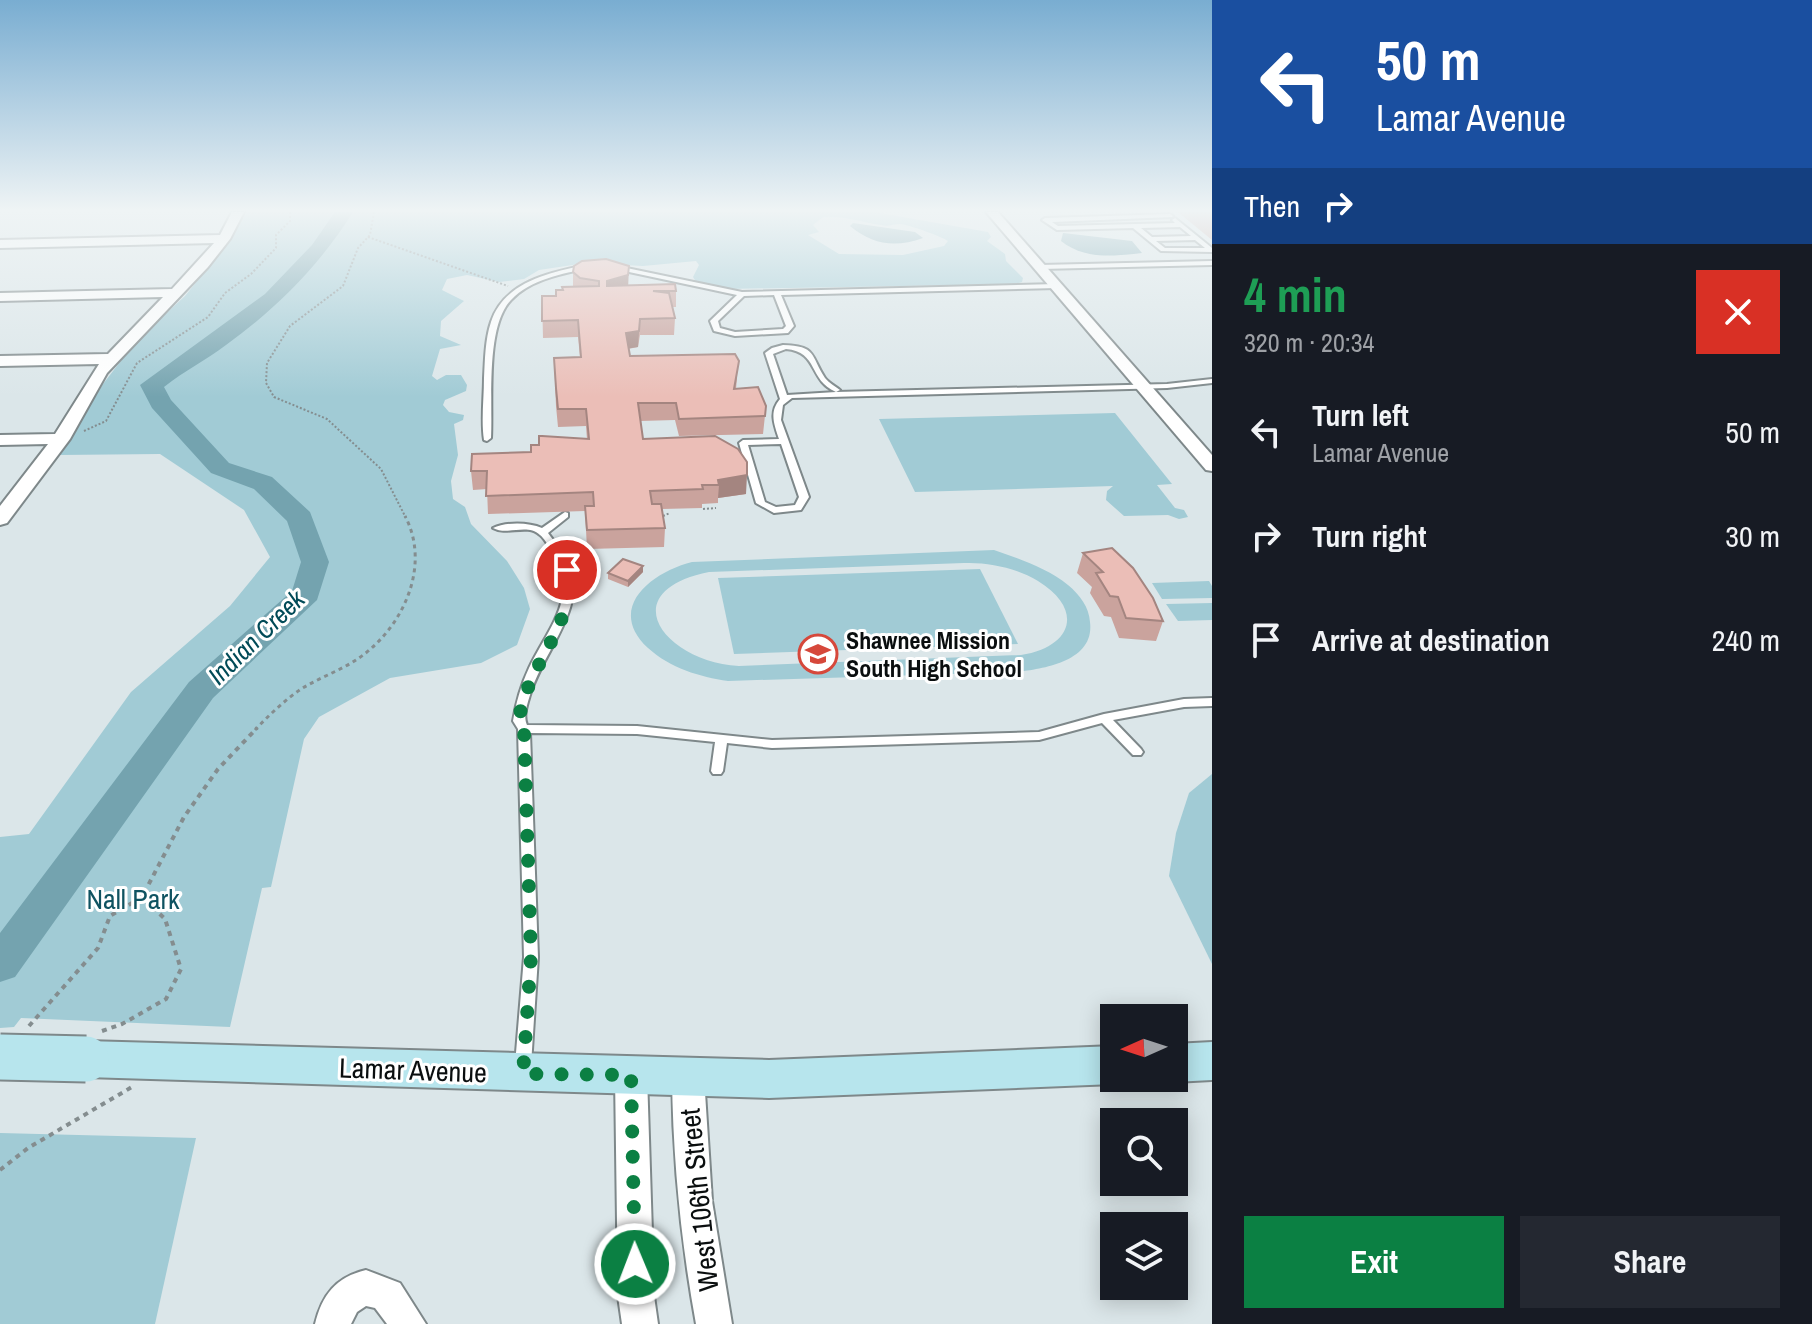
<!DOCTYPE html>
<html lang="en">
<head>
<meta charset="utf-8">
<style>
  :root { --surface:#171b24; --page:#242831; --text:#f1f3f6; --muted:#9ea1a6; --accent:#0b8043 }
  body { margin:0; font-family:"Archivo Narrow",sans-serif; background:var(--page); color:var(--text); height:100vh; display:flex; flex-direction:column; font-size:30px; white-space:nowrap }
  * { box-sizing:border-box; margin:0 }
  p { font-size:26px; color:var(--muted) }
  .icon { flex:none; width:44px; height:44px; fill:none; stroke:currentColor; stroke-width:2; stroke-linecap:round; stroke-linejoin:round }
  .map { position:relative; flex:1; overflow:hidden }
  .side { display:flex; flex-direction:column; background:var(--surface); width:600px }
  .side>* { flex:none }
  .top-card { background:#1a4fa0; color:#fff; overflow:hidden }
  .needle { width:52px; rotate:267deg }
  .buttons { position:absolute; left:1100px; top:1004px; display:grid; gap:16px }
  .buttons a { display:grid; place-items:center; width:88px; height:88px; border-radius:0px; background:var(--surface); box-shadow:0 4px 20px #0003; font-size:40px }
  .pin { position:absolute; display:grid; place-items:center; width:68px; height:68px; color:#fff; margin:-34px; border:4px solid #fff; border-radius:50%; box-shadow:0 2px 8px #0007 }
  .me { position:absolute; width:88px; margin:-44px; rotate:359deg; stroke-linejoin:round; filter:drop-shadow(0 0 6px #0008) }
  .turn { display:flex; align-items:center; gap:28px; height:168px; padding:0 32px; font-size:36px }
  .turn .icon { width:104px; height:104px; stroke-width:2.5 }
  .turn b { display:block; font-size:56px; line-height:68px }
  .then { display:flex; align-items:center; height:76px; padding:0 32px; background:#0003; gap:16px; font-size:30px }
  .round { display:grid; place-items:center; flex:none; width:84px; height:84px; border-radius:0px; background:var(--page) }
  .headline { display:flex; align-items:center; justify-content:space-between; height:136px; padding:0 32px }
  h1 { font-size:48px; font-weight:700; line-height:60px; color:#1e9e55 }
  .cta { display:flex; gap:16px; margin-top:auto; padding:16px 32px }
  .cta a { flex:1; height:92px; border-radius:0px; background:var(--accent); color:#fff; font-size:32px; font-weight:700; line-height:92px; text-align:center }
  .cta a+a { background:var(--page); color:var(--text) }
  ul { padding:0; list-style:none }
  li { display:flex; align-items:center; gap:24px; height:104px; padding:0 32px }
  li div { flex:1 }
  li b { display:block; font-size:30px }
  li em { font-style:normal }
  main { display:flex; flex:1; min-height:0 }
  .map>svg:first-child { display:block }
</style>
</head>
<body>
<main>
<div class="map">
<svg width="1212" height="1324" viewBox="0 0 1212 1324">
  <rect width="100%" height="100%" fill="#dbe6e9"/>
  <g fill="#a1cbd5" fill-rule="evenodd">
    <path d="M 247,212 L 874,212 L 988,232 L 991,237 L 987,241 L 1005,254 L 1006,261 L 1023,278 L 1022,282 L 1015,284 L 726,289 L 696,282 L 693,277 L 699,265 L 696,261 L 643,266 L 586,263 L 539,270 L 524,279 L 499,282 L 467,275 L 447,279 L 442,290 L 464,301 L 441,321 L 440,336 L 461,345 L 440,349 L 432,376 L 437,380 L 446,375 L 461,375 L 467,385 L 466,391 L 445,400 L 443,405 L 449,412 L 464,415 L 463,420 L 454,424 L 458,455 L 451,481 L 453,499 L 465,507 L 471,524 L 507,561 L 524,588 L 530,609 L 517,645 L 481,663 L 390,678 L 319,717 L 304,739 L 271,887 L 262,888 L 230,1027 L 21,1018 L 14,1027 L 0,1028 L 0,837 L 29,834 L 131,692 L 230,606 L 270,557 L 244,510 L 160,454 L 58,455 L 103,384 L 137,340 L 185,296 L 230,240 ZM 823,217 C 843,215 861,222 881,225 C 888,227 893,224 900,224 C 907,224 943,237 948,241 L 944,246 L 903,255 L 839,254 L 808,235 L 819,232 L 813,225 Z"/>
    <path d="M 1115,413 L 1172,484 L 1157,485 L 1175,508 L 1184,510 L 1188,517 L 1179,519 L 1168,515 L 1124,516 L 1106,500 L 1107,491 L 1113,486 L 915,492 L 879,419 Z"/>
    <path d="M 994,550 C 1020,559 1047,568 1068,585 C 1080,595 1089,607 1090,622 C 1095,661 1044,669 1015,672 L 728,681 C 700,677 670,668 648,648 C 605,608 652,572 692,562 ZM 964,563 C 989,562 1016,568 1038,581 C 1085,610 1072,647 1021,655 L 739,666 C 665,662 611,592 709,572 Z"/>
    <path d="M 980,569 L 1018,644 L 734,654 L 718,578 Z"/>
    <path d="M 1209,581 L 1212,586 L 1212,598 L 1162,599 L 1152,583 Z"/>
    <path d="M 1212,603 L 1212,620 L 1178,621 L 1166,604 Z"/>
    <path d="M 1212,774 L 1212,964 L 1169,876 L 1176,833 L 1189,793 Z"/>
    <path d="M 0,1133 L 196,1138 L 155,1324 L 0,1324 Z"/>
  </g>
  <g fill="#74a3af">
    <path d="M 853,223 L 915,232 L 923,238 C 895,248 873,245 850,226 Z"/>
    <path d="M 1063,233 L 1132,241 L 1142,253 C 1114,256 1085,260 1061,241 Z"/>
  </g>
  <g fill="none" stroke-linecap="round" stroke-linejoin="round">
    <path fill="#74a3af" fill-rule="evenodd" d="M 335,212 L 353,212 C 319,266 277,308 226,345 C 206,360 184,371 164,387 L 171,400 L 229,463 L 272,477 L 310,512 L 329,562 L 317,600 L 213,698 L 15,977 L 0,982 L 0,933 L 189,682 L 292,591 L 301,562 L 287,521 L 254,489 L 211,473 L 152,408 L 140,385 L 265,294 L 312,245 Z"/>
    <defs>
      <g id="lane">
        <path d="M 1170,214 L 1173,216 L 1172,217 L 1052,222 L 1058,226 L 1175,223 L 1172,220 L 1175,218 L 1212,248 L 1212,252 L 1161,251 L 1133,228 L 1057,230 L 1042,220 L 1045,218 ZM 1180,227 L 1191,236 L 1152,237 L 1141,228 ZM 1195,240 L 1205,248 L 1165,248 L 1156,241 Z"/>
        <path d="M 1212,261 L 1212,265 L 1040,269 L 1037,267 L 1040,265 Z"/>
        <path d="M 587,265 L 589,266 L 589,268 C 562,274 531,279 511,300 C 485,327 493,402 491,438 L 487,441 L 484,440 C 481,421 484,398 484,378 C 485,360 485,340 491,322 C 504,282 550,272 587,265 Z"/>
        <path d="M 617,266 L 742,292 L 1057,284 L 1060,286 L 1057,288 L 781,295 L 794,326 L 788,333 L 735,336 L 714,331 L 710,321 L 737,295 L 615,269 L 614,268 ZM 774,295 L 786,326 L 783,329 L 735,332 L 720,328 L 718,321 L 744,296 Z"/>
        <path d="M 783,345 C 817,346 810,355 825,378 C 829,383 835,386 840,390 L 836,392 L 1167,384 L 1212,379 L 1212,383 L 1167,388 L 792,398 L 783,405 L 781,420 L 809,497 L 801,510 L 774,513 L 756,503 L 739,443 L 743,440 L 779,439 C 774,424 769,412 780,399 L 765,353 L 772,348 ZM 786,349 C 819,352 808,380 836,392 L 787,395 L 773,354 ZM 781,444 L 799,497 L 795,505 L 776,507 L 765,502 L 748,445 Z"/>
        <path d="M 565,512 L 568,513 L 568,517 L 548,533 C 555,543 564,552 569,563 C 588,608 542,653 530,695 C 527,705 523,716 527,725 L 637,726 L 772,740 L 1039,732 L 1104,714 L 1184,699 L 1212,698 L 1212,706 L 1184,707 L 1113,720 L 1141,749 L 1143,752 L 1141,755 L 1133,755 L 1102,723 L 1039,740 L 772,748 L 727,743 L 723,771 L 721,774 L 713,774 L 711,771 L 715,742 L 637,734 L 530,733 L 538,957 L 531,1065 L 528,1070 L 523,1072 L 518,1070 L 515,1065 L 524,957 L 518,729 L 513,721 C 516,703 521,685 529,668 C 548,628 582,594 551,550 C 548,545 544,538 540,535 C 527,523 507,536 493,528 C 506,522 528,522 542,528 Z"/>
      </g>
      <g id="street">
        <path d="M 232,212 L 244,212 L 230,239 L 208,267 L 107,373 L 70,439 L 7,523 L 0,525 L 0,506 L 48,444 L 0,445 L 0,435 L 55,434 L 99,364 L 0,366 L 0,356 L 108,354 L 163,297 L 0,301 L 0,293 L 172,289 L 214,243 L 0,248 L 0,240 L 220,235 Z"/>
        <path d="M 986,212 L 998,212 L 1212,455 L 1212,471 L 1206,470 Z"/>
        <path d="M 631,1061 L 642,1065 L 647,1075 L 654,1296 L 658,1324 L 622,1324 L 618,1296 L 615,1075 L 620,1065 Z"/>
        <path d="M 688,1063 L 699,1067 L 704,1077 L 712,1201 L 732,1324 L 696,1324 C 681,1242 673,1160 672,1077 L 677,1067 Z"/>
        <path d="M 366,1270 L 400,1283 L 426,1324 L 387,1324 L 375,1308 L 366,1306 L 357,1312 L 351,1324 L 315,1324 C 322,1295 336,1277 366,1270 Z"/>
      </g>
      <g id="secondary">
        <path d="M 86,1041 L 769,1060 L 1114,1046 L 1114,1078 L 1129,1078 L 1114,1084 L 769,1098 L 86,1077 L 71,1072 L 65,1059 L 71,1046 Z"/>
        <path d="M 1212,1042 L 1212,1080 L 1174,1082 L 1164,1078 L 1174,1078 L 1174,1044 Z"/>
      </g>
    </defs>
    <use href="#lane" stroke="#7e888a" stroke-width="4"/>
    <use href="#street" stroke="#7e888a" stroke-width="4"/>
    <use href="#secondary" stroke="#7e888a" stroke-width="4"/>
    <g stroke="#848d8f" stroke-width="2" stroke-dasharray="2 2" stroke-linecap="butt">
      <path d="M 374,212 L 370,235 L 358,248 L 343,286 L 290,326 L 267,363 L 266,383 L 274,397 L 327,419 L 381,469 L 406,518"/>
      <path d="M 368,237 L 508,286"/>
      <path d="M 84,431 L 106,421 L 137,363 L 208,317 L 225,293 L 251,274 L 276,248 L 276,235 L 290,221 L 290,212"/>
      <path d="M 703,509 L 716,508"/>
      <path d="M 663,516 L 670,513"/>
    </g>
    <path stroke="#848d8f" stroke-width="3" stroke-dasharray="4 4" stroke-linecap="butt" d="M 255,730 C 268,716 285,700 301,689 C 319,678 339,671 356,660 C 402,630 432,567 405,516"/>
    <g stroke="#848d8f" stroke-width="4" stroke-dasharray="5 5" stroke-linecap="butt">
      <path d="M 29,1026 L 98,948 L 110,916 L 142,897 L 184,817 L 218,769 L 257,728"/>
      <path d="M 102,1031 L 122,1024 L 166,999 L 181,969 L 165,919 L 142,897"/>
      <path d="M 0,1170 L 28,1148 L 132,1087"/>
    </g>
    <use href="#lane" fill="#fff" fill-rule="evenodd"/>
    <use href="#street" fill="#fff" fill-rule="evenodd"/>
    <use href="#secondary" fill="#b7e5ed" fill-rule="evenodd"/>
    <defs>
      <path id="secondary-bridge" d="M 0,1057 L 86,1059"/>
    </defs>
    <use href="#secondary-bridge" stroke="#7e888a" stroke-width="49" stroke-linecap="butt"/>
    <use href="#secondary-bridge" stroke="#b7e5ed" stroke-width="45"/>
  </g>
  <g fill="#caa39d">
    <path d="M 1178,212 L 1212,212 L 1212,240 Z"/>
    <path d="M 573,272 L 628,285 L 676,291 L 676,307 L 672,307 L 675,318 L 674,335 L 640,335 L 638,347 L 628,349 L 630,356 L 737,378 L 736,389 L 766,406 L 763,434 L 679,436 L 675,420 L 640,421 L 643,439 L 746,494 L 718,498 L 718,503 L 702,504 L 702,508 L 662,509 L 665,528 L 664,547 L 587,549 L 585,511 L 488,514 L 487,489 L 473,490 L 471,471 L 531,452 L 587,439 L 586,426 L 558,427 L 556,406 L 554,358 L 580,357 L 578,337 L 543,338 L 542,296 L 556,296 L 573,287 Z"/>
    <path d="M 1083,553 L 1163,621 L 1156,641 L 1119,638 L 1111,617 L 1104,616 L 1090,593 L 1092,587 L 1077,573 Z"/>
    <path d="M 643,572 L 628,587 L 608,579 L 608,573 Z"/>
  </g>
  <g fill="#a48580">
    <path d="M 629,266 L 628,290 L 607,297 L 607,281 Z"/>
    <path d="M 640,319 L 638,347 L 625,349 L 626,333 Z"/>
    <path d="M 747,475 L 746,494 L 718,498 L 719,485 L 718,480 Z"/>
    <path d="M 643,566 L 643,572 L 628,587 L 628,581 Z"/>
  </g>
  <g fill="#ebbeb7" stroke="#a48580" stroke-width="2">
    <path d="M 606,259 L 629,266 L 628,275 L 607,281 L 607,286 L 675,284 L 676,291 L 653,291 L 669,293 L 675,318 L 640,319 L 639,331 L 626,333 L 630,356 L 735,354 L 739,361 L 734,389 L 758,387 L 766,406 L 765,416 L 679,419 L 676,403 L 638,403 L 643,439 L 715,436 L 738,449 L 747,462 L 747,475 L 718,480 L 719,485 L 702,485 L 703,489 L 650,491 L 652,504 L 661,504 L 665,528 L 587,530 L 585,506 L 594,506 L 593,492 L 486,496 L 487,471 L 471,471 L 472,454 L 531,452 L 531,445 L 539,445 L 539,436 L 542,436 L 589,439 L 586,409 L 558,409 L 556,388 L 554,358 L 581,357 L 578,320 L 542,321 L 542,296 L 556,296 L 556,290 L 563,290 L 562,287 L 599,286 L 599,281 L 580,278 L 573,272 L 574,266 L 582,261 Z"/>
    <path d="M 1112,548 L 1133,568 L 1153,598 L 1163,621 L 1126,618 L 1118,597 L 1110,596 L 1096,573 L 1103,572 L 1083,553 Z"/>
    <path d="M 623,559 L 643,566 L 628,581 L 608,573 Z"/>
  </g>
  <linearGradient id="sky" x2="0" y2="1"><stop stop-color="#79add1"/><stop offset="0.53" stop-color="#eff4f5"/><stop offset="1" stop-color="#eff4f5" stop-opacity="0"/></linearGradient>
  <rect width="1212" height="397" fill="url(#sky)"/>
  <g fill="none" stroke-linecap="round" stroke-linejoin="round">
    <path stroke="#0b8043" stroke-width="14" stroke-dasharray="0 25.2" d="M 567,570 C 578,624 525,666 519,721 L 524,729 L 531,957 L 523,1074 L 631,1075 L 635,1264"/>
  </g>
  <defs>
    <symbol id="school-ring" viewBox="-11 -11 22 22"><circle r="9.5" fill="#fff" stroke="#d6483b" stroke-width="1.5"/><path d="M0-5L7-2L0 1L-7-2ZM-4 1L0 2.5L4 1V4Q0 6-4 4Z" fill="#d6483b"/></symbol>
  </defs>
  <g fill-rule="evenodd">
    <use href="#school-ring" x="796" y="632" width="44" height="44"/>
  </g>
  <g text-anchor="middle" dominant-baseline="central" stroke-width="6" stroke-linejoin="round" paint-order="stroke">
    <g font-size="24" font-weight="bold" fill="#0a0e0f" stroke="#fff" text-anchor="start">
      <text x="846" y="640">Shawnee Mission<tspan x="846" dy="28">South High School</tspan></text>
    </g>
    <g font-size="26" font-style="italic" fill="#004a57" stroke="#fff">
      <text transform="translate(256 637) rotate(-44)">Indian Creek</text>
    </g>
    <g font-size="28" fill="#0f5361" stroke="#fff">
      <text x="133" y="899">Nall Park</text>
    </g>
    <g font-size="28" fill="#0a0e0f" stroke="#fff">
      <text transform="translate(413 1070) rotate(2)">Lamar Avenue</text>
      <text transform="translate(699 1200) rotate(-96)">West 106th Street</text>
    </g>
  </g>
</svg>
<div class="buttons">
<a><svg class="needle" viewBox="-14 -14 28 28"><path d="M0-13l5 13h-10z" fill="#e53935"/><path d="M0 13l5-13h-10z" fill="#9ea1a6"/></svg></a>
<a><svg class="icon" aria-label="search" viewBox="0 0 24 24"><circle cx="10" cy="10" r="6"/><path d="M15 15l6 6"/></svg></a>
<a><svg class="icon" aria-label="layers" viewBox="0 0 24 24"><path d="M12 4l9 5-9 5-9-5zM3 14l9 5 9-5"/></svg></a>
</div>
<div class="pin" style="left:567px;top:570px;background:#d93025"><svg class="icon" aria-label="arrive" viewBox="0 0 24 24"><path d="M6 21V4h12l-3 4 3 4H6"/></svg></div>
<svg class="me" style="left:635px;top:1264px" viewBox="-20 -20 40 40"><circle r="17" fill="#0b8043" stroke="#fff" stroke-width="3"/><path d="M0-11L8 9 0 5-8 9z" fill="#fff"/></svg>
</div>
<section class="side">
<div class="top-card">
<div class="turn"><svg class="icon" aria-label="left" viewBox="0 0 24 24"><path d="M17 20v-9H6M10 6l-5 5 5 5"/></svg><div><b>50 m</b>Lamar Avenue</div></div>
<div class="then">Then<svg class="icon" aria-label="right" viewBox="0 0 24 24"><path d="M7 20v-9h11M14 6l5 5-5 5"/></svg></div>
</div>
<div class="headline"><div><h1>4 min</h1><p>320 m · 20:34</p></div><a class="round" style="background:#d93025;color:#fff"><svg class="icon" aria-label="close" viewBox="0 0 24 24"><path d="M6 6l12 12M18 6L6 18"/></svg></a></div>
<ul>
<li><svg class="icon" aria-label="left" viewBox="0 0 24 24"><path d="M17 20v-9H6M10 6l-5 5 5 5"/></svg><div><b>Turn left</b><p>Lamar Avenue</p></div><em>50 m</em></li>
<li><svg class="icon" aria-label="right" viewBox="0 0 24 24"><path d="M7 20v-9h11M14 6l5 5-5 5"/></svg><div><b>Turn right</b></div><em>30 m</em></li>
<li><svg class="icon" aria-label="arrive" viewBox="0 0 24 24"><path d="M6 21V4h12l-3 4 3 4H6"/></svg><div><b>Arrive at destination</b></div><em>240 m</em></li>
</ul>
<div class="cta"><a>Exit</a><a>Share</a></div>
</section>
</main>
</body>
</html>
